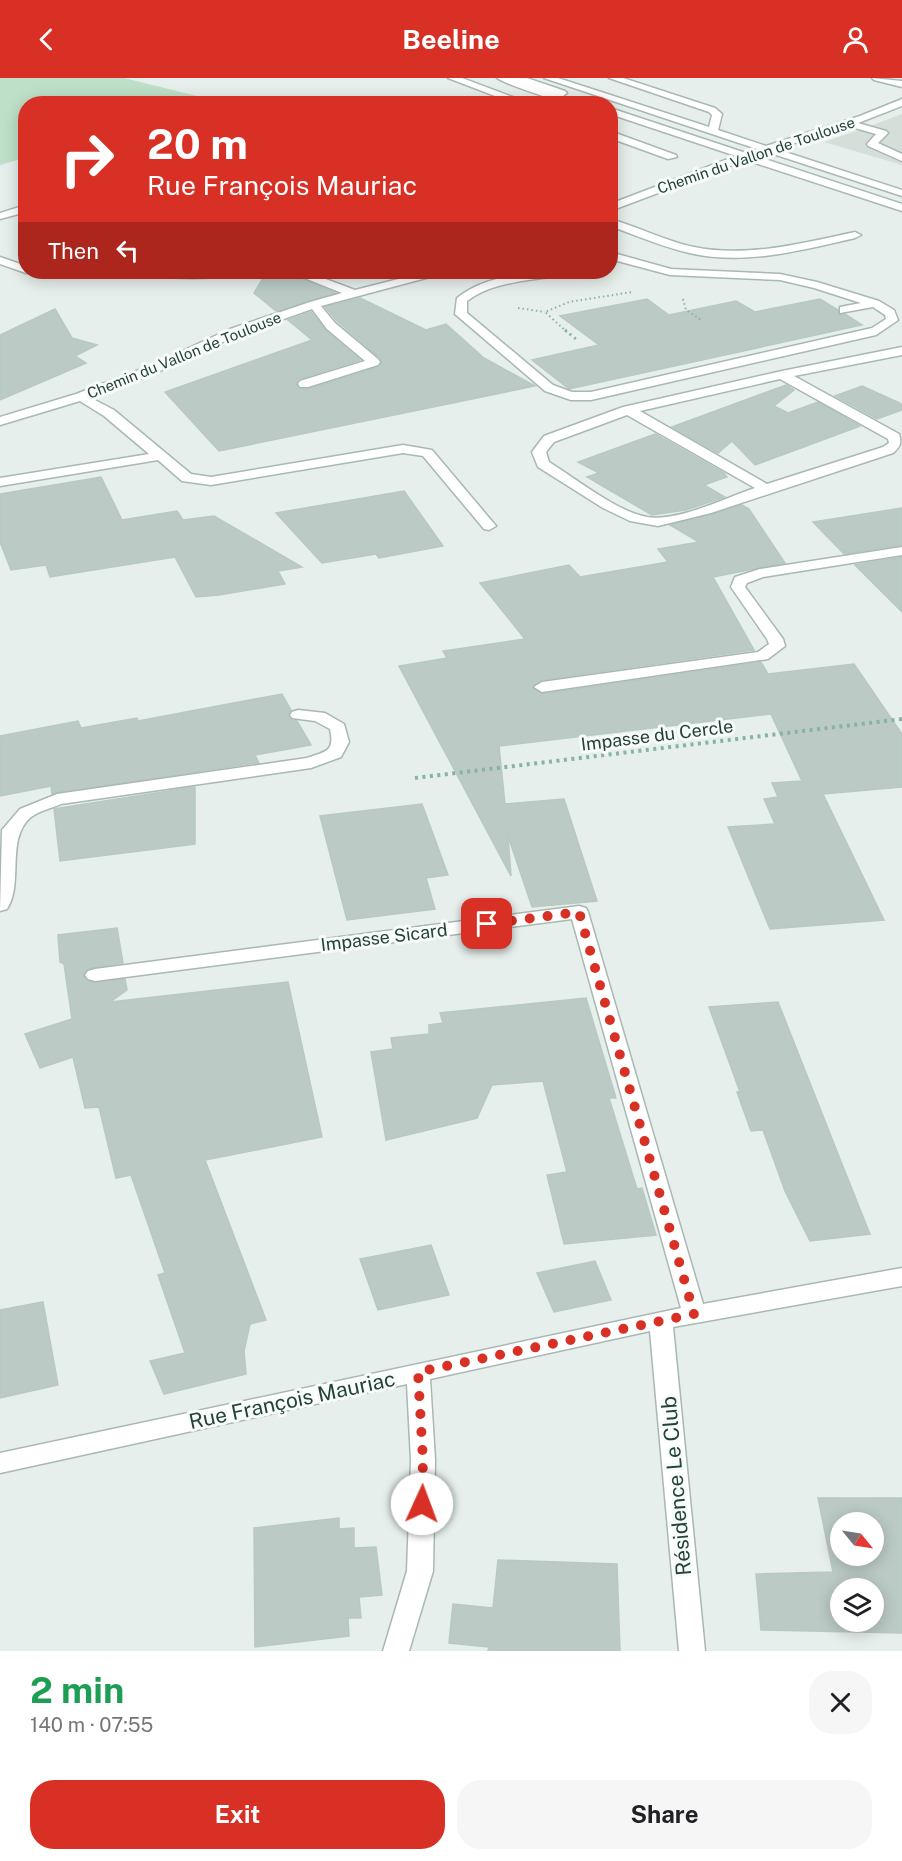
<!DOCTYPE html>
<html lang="en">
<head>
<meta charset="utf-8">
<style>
  :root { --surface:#fff; --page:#f6f6f6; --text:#202124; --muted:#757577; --accent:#d93025 }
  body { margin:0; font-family:"Public Sans",sans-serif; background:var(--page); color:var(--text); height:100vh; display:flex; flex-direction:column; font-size:22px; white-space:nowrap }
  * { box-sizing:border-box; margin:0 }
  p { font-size:20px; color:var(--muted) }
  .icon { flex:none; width:33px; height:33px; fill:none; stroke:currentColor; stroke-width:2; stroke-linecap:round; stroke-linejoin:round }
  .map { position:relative; height:1573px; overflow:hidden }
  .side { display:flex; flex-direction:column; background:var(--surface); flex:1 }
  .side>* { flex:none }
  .banner { position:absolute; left:18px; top:18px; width:600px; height:183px; border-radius:24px; box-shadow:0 3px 15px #0003; background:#d93025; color:#fff; overflow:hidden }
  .needle { width:39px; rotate:120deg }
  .fabs { position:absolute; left:830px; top:1434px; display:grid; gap:12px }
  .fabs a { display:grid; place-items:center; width:54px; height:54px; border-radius:50%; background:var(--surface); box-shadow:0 3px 15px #0003; font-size:30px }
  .pin { position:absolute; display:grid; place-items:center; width:51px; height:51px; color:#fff; margin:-26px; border-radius:12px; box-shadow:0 3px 9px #0006 }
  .me { position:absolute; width:66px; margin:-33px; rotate:2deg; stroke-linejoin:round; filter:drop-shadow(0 0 4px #0008) }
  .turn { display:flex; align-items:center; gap:21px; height:126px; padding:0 30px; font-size:27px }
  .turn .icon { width:78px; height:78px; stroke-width:2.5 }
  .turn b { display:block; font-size:42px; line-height:51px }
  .then { display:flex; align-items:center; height:57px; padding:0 30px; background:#0003; gap:12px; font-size:22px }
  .round { display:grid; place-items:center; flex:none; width:63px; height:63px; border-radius:24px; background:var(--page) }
  .head { display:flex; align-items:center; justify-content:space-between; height:102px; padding:0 30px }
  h1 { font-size:36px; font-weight:700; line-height:45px; color:#1e9e55 }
  .primary-button { display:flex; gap:12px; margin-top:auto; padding:12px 30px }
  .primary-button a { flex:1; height:69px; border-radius:24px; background:var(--accent); color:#fff; font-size:24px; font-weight:700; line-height:69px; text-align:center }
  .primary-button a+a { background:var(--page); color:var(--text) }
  header { display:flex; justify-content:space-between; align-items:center; height:78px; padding:0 30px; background:var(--accent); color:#fff; font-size:27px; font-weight:700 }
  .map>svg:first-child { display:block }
</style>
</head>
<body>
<header><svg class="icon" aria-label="back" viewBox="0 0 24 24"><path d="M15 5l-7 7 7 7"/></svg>Beeline<svg class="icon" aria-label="person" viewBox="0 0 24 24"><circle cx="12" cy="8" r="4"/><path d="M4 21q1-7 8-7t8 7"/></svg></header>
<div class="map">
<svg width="902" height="1573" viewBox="0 0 902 1573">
  <rect width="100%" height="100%" fill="#e6efeb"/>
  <path fill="#d4dfda" d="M 902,36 L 902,87 L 824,64 L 865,50 Z"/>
  <path fill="#bfe0c8" d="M 0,0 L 124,0 L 209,21 L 200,26 L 26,26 L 25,80 L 0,87 Z"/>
  <g fill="#bbcac4" stroke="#b8c9c2" stroke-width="1.5" fill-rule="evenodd">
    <path d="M 297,199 L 335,215 L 276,233 L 254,215 L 263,200 Z"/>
    <path d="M 360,220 L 426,252 L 446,246 L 484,280 L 535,308 L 219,373 L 165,314 L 312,262 L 288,242 L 311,234 L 326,253 L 360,282 L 299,301 L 296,305 L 298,310 L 309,311 L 379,289 L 382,285 L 380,280 L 337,243 L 325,229 Z"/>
    <path d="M 647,221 L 669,237 L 736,223 L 755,234 L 820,221 L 838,232 L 839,237 L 845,236 L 862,247 L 569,311 L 532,282 L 599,267 L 560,238 Z"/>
    <path d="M 55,231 L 72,260 L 97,267 L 75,278 L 86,285 L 0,322 L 0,257 Z"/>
    <path d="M 786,307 L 794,312 L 774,328 L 788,335 L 818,324 L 860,348 L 755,387 L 732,363 L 718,375 L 672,349 Z"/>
    <path d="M 862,308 L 902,326 L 902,332 L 877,341 L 835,318 Z"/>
    <path d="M 655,356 L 724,395 L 727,399 L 704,407 L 725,419 L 686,432 L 652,437 L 587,399 L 599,395 L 578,384 Z"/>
    <path d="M 101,399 L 122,442 L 177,433 L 183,442 L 214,438 L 302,489 L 278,493 L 285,506 L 219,517 L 196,519 L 175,479 L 50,499 L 46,487 L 11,492 L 0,464 L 0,416 Z"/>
    <path d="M 404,413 L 443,468 L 379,480 L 376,476 L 322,485 L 276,435 Z"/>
    <path d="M 742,427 L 749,431 L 785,485 L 713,499 L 754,572 L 542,602 L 532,610 L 542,616 L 761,584 L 768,596 L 854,586 L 902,656 L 902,709 L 823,716 L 884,842 L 770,851 L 728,749 L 775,746 L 764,721 L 778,719 L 772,705 L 802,703 L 771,636 L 499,668 L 505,726 L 564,721 L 597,823 L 532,829 L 508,758 L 511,798 L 399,588 L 447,580 L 443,573 L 525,561 L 480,505 L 569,487 L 580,499 L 668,484 L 658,471 L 699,464 L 670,447 Z"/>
    <path d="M 902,430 L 902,467 L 844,476 L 813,444 Z"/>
    <path d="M 902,479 L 902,534 L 855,487 Z"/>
    <path d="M 282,616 L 291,632 L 288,638 L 292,642 L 297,643 L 311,667 L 255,677 L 259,685 L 255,685 L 52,716 L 51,708 L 0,718 L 0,658 L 78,643 L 81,650 L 137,640 L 138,643 Z"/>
    <path d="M 195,709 L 195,766 L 60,783 L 54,731 Z"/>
    <path d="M 422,726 L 448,797 L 426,800 L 435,831 L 347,842 L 320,738 Z"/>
    <path d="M 117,850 L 123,885 L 87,891 L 83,897 L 86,902 L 94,905 L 125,901 L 127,912 L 110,924 L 288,904 L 322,1059 L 205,1082 L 266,1242 L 250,1246 L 244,1273 L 246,1296 L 164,1316 L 150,1283 L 185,1275 L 158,1197 L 165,1195 L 131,1097 L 116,1100 L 99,1029 L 85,1030 L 73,979 L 40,990 L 25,956 L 72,941 L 64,886 L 60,884 L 58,857 Z"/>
    <path d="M 586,920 L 616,1020 L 609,1020 L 637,1111 L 642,1110 L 656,1157 L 564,1166 L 547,1097 L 567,1094 L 543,1003 L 492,1007 L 477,1040 L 386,1062 L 371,974 L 393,971 L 391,960 L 429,956 L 429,947 L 443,945 L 440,935 Z"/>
    <path d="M 778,924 L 840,1081 L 870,1156 L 810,1163 L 785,1113 L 763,1052 L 751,1053 L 737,1014 L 740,1014 L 709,929 Z"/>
    <path d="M 431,1167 L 449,1217 L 378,1232 L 360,1181 Z"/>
    <path d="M 595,1183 L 611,1222 L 554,1234 L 537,1195 Z"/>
    <path d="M 43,1224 L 58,1307 L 0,1320 L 0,1232 Z"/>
    <path d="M 818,1420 L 902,1420 L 902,1555 L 761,1552 L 756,1496 L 833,1494 ZM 840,1444 L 873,1444 L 873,1478 L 840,1478 ZM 840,1510 L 873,1510 L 873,1544 L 840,1544 Z"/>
    <path d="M 339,1440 L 339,1451 L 354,1450 L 354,1470 L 376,1469 L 382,1517 L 359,1519 L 361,1540 L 348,1540 L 349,1558 L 255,1569 L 254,1450 Z"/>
    <path d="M 498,1482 L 617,1486 L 620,1573 L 488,1573 L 489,1569 L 449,1565 L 453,1526 L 493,1530 Z"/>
  </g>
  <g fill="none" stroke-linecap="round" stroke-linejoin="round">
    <defs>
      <g id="minor">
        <path d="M 448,0 L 462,0 L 531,26 L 516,26 Z"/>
        <path d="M 497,0 L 527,0 L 565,13 L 567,15 L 563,18 L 576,26 C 565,26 507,7 497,0 Z"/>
        <path d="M 544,0 L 558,0 L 709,49 L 712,37 L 709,34 L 609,0 L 623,0 L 715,30 L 722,36 L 718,52 L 766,68 L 860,38 L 902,21 L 902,28 L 858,45 L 886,53 L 888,55 L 878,65 L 902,76 L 902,83 L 868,68 L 867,66 L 876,56 L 848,48 L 776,71 L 902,112 L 902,118 L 767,74 L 756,78 L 902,126 L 902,133 L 746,82 L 610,133 L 610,126 L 736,78 L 610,36 L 610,30 L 746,75 L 757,71 Z"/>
        <path d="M 872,0 L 902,3 L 902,9 L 874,2 Z"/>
        <path d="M 610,53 L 676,77 L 677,79 L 668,81 L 610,60 Z"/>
        <path d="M 26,127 L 26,134 L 0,141 L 0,135 Z"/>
        <path d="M 610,141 C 639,149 665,163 694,169 C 747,180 803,165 855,154 L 861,157 L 855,160 C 803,172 747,187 694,176 C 665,170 638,158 610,148 Z"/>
        <path d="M 610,174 L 671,191 L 780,196 L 817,204 L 879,223 L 894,232 L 898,242 L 876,257 L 591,322 L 571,322 L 545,313 L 455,236 L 457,220 C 487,196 531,194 567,194 L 562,197 C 530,203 493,203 467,223 L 467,235 L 553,307 L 572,314 L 591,314 L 872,250 L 886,241 L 885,237 L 873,229 L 840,235 L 840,229 L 861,225 L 814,210 L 780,202 L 670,197 L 610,181 Z"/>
        <path d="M 0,179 L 26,188 L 26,194 L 31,194 L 26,195 L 0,186 Z"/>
        <path d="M 59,194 L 307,194 L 355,212 L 426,194 L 442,194 L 441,196 L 321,228 L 335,245 L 378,281 L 380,284 L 378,287 L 308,309 L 300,309 L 298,306 L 300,303 L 365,283 L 327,251 L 312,231 L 238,257 L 160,293 L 91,320 L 114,332 L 191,396 L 211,399 L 403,367 L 432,372 L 496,448 L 489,452 L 484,451 L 423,378 L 403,375 L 211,407 L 182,403 L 158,382 L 0,408 L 0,400 L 149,376 L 104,338 L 80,323 L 0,347 L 0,339 L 76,316 L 152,287 L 230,251 L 310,224 L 342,215 L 297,197 L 193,200 L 65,197 Z"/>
        <path d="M 902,269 L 902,277 L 794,298 L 899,356 C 902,365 900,369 893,375 L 711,435 L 658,448 L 630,443 L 603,430 L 538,389 L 532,374 L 544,358 L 623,329 L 782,293 ZM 780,301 L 888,361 L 889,365 L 883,369 L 767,406 L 640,333 ZM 627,337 L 755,410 C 725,420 678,444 647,439 C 615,433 577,401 549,384 L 546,374 L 554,364 Z"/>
        <path d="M 902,469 L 902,477 L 763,499 L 747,505 L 745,509 L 783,561 L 785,568 L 768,581 L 542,614 L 534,609 L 542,604 L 758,574 L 769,566 L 767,561 L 731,509 L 735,499 L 760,491 Z"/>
        <path d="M 298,632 L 325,635 L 344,646 L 349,664 L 341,679 L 311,690 L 61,726 C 52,730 39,733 31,739 C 5,761 24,805 7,831 L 0,833 L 2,752 L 20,731 L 57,716 L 307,680 C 326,673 335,674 330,651 L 315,643 L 292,640 L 290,637 L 292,634 Z"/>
        <path d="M 579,828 L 586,830 L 588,834 L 703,1226 L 902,1190 L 902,1208 L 673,1249 L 705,1573 L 679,1573 L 650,1253 L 430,1301 L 435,1382 L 433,1493 L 409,1573 L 383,1573 L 407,1493 L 411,1382 L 407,1306 L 0,1395 L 0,1375 L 681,1230 L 572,841 L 95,903 L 88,901 L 85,897 L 88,893 L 95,891 Z"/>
      </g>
    </defs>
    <use href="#minor" stroke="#a8b8b2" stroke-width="3"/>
    <g stroke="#86b3a5" stroke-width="2" stroke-dasharray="1.5 3" stroke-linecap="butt">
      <path d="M 683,221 L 686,232 L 703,243"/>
      <path d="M 518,230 L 545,234"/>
      <path d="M 567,254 L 545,234 L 569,224 L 632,214"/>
    </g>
    <path stroke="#86b3a5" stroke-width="3" stroke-dasharray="2 4" stroke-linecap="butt" d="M 565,252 L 576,261"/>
    <path stroke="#86b3a5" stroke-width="4" stroke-dasharray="3 4.5" stroke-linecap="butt" d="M 415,700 L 902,641"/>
    <use href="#minor" fill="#fff" fill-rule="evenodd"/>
  </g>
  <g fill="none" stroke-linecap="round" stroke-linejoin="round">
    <path stroke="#d93025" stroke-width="10" stroke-dasharray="0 18" d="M 422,1426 L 423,1382 L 418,1294 L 694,1236 L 579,834 L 487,846"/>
  </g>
  <g text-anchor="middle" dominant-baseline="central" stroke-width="6" stroke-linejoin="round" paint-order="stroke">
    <g font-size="15" fill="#24423a" stroke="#f7fbf9">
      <text transform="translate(756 77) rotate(-19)">Chemin du Vallon de Toulouse</text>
      <text transform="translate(184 277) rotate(-22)">Chemin du Vallon de Toulouse</text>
    </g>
    <g font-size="18" fill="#24423a" stroke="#f7fbf9">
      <text transform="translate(657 657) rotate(-7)">Impasse du Cercle</text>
      <text transform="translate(384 859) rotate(-7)">Impasse Sicard</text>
    </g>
    <g font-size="21" fill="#24423a" stroke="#f7fbf9">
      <text transform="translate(292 1322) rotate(-12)">Rue François Mauriac</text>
      <text transform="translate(676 1408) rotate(-95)">Résidence Le Club</text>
    </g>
  </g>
</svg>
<div class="fabs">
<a><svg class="needle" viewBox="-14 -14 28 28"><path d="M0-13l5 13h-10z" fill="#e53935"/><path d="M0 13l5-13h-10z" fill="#757577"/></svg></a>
<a><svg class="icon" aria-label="layers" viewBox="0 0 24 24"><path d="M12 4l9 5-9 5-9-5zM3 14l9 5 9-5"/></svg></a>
</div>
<div class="pin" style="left:487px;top:846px;background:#d93025"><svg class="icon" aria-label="arrive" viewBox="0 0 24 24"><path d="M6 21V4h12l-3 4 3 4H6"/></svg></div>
<svg class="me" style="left:422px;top:1426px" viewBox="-20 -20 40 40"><circle r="19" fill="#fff"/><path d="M0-13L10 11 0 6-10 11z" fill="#d93025"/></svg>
<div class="banner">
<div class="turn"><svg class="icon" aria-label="right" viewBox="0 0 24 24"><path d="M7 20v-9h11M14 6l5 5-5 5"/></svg><div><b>20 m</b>Rue François Mauriac</div></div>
<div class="then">Then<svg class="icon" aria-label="left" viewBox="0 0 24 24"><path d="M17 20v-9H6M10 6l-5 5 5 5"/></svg></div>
</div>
</div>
<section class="side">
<div class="head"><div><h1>2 min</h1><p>140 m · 07:55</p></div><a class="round"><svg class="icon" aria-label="close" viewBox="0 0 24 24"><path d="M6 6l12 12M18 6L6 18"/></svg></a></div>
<div class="primary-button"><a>Exit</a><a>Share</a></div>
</section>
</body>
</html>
